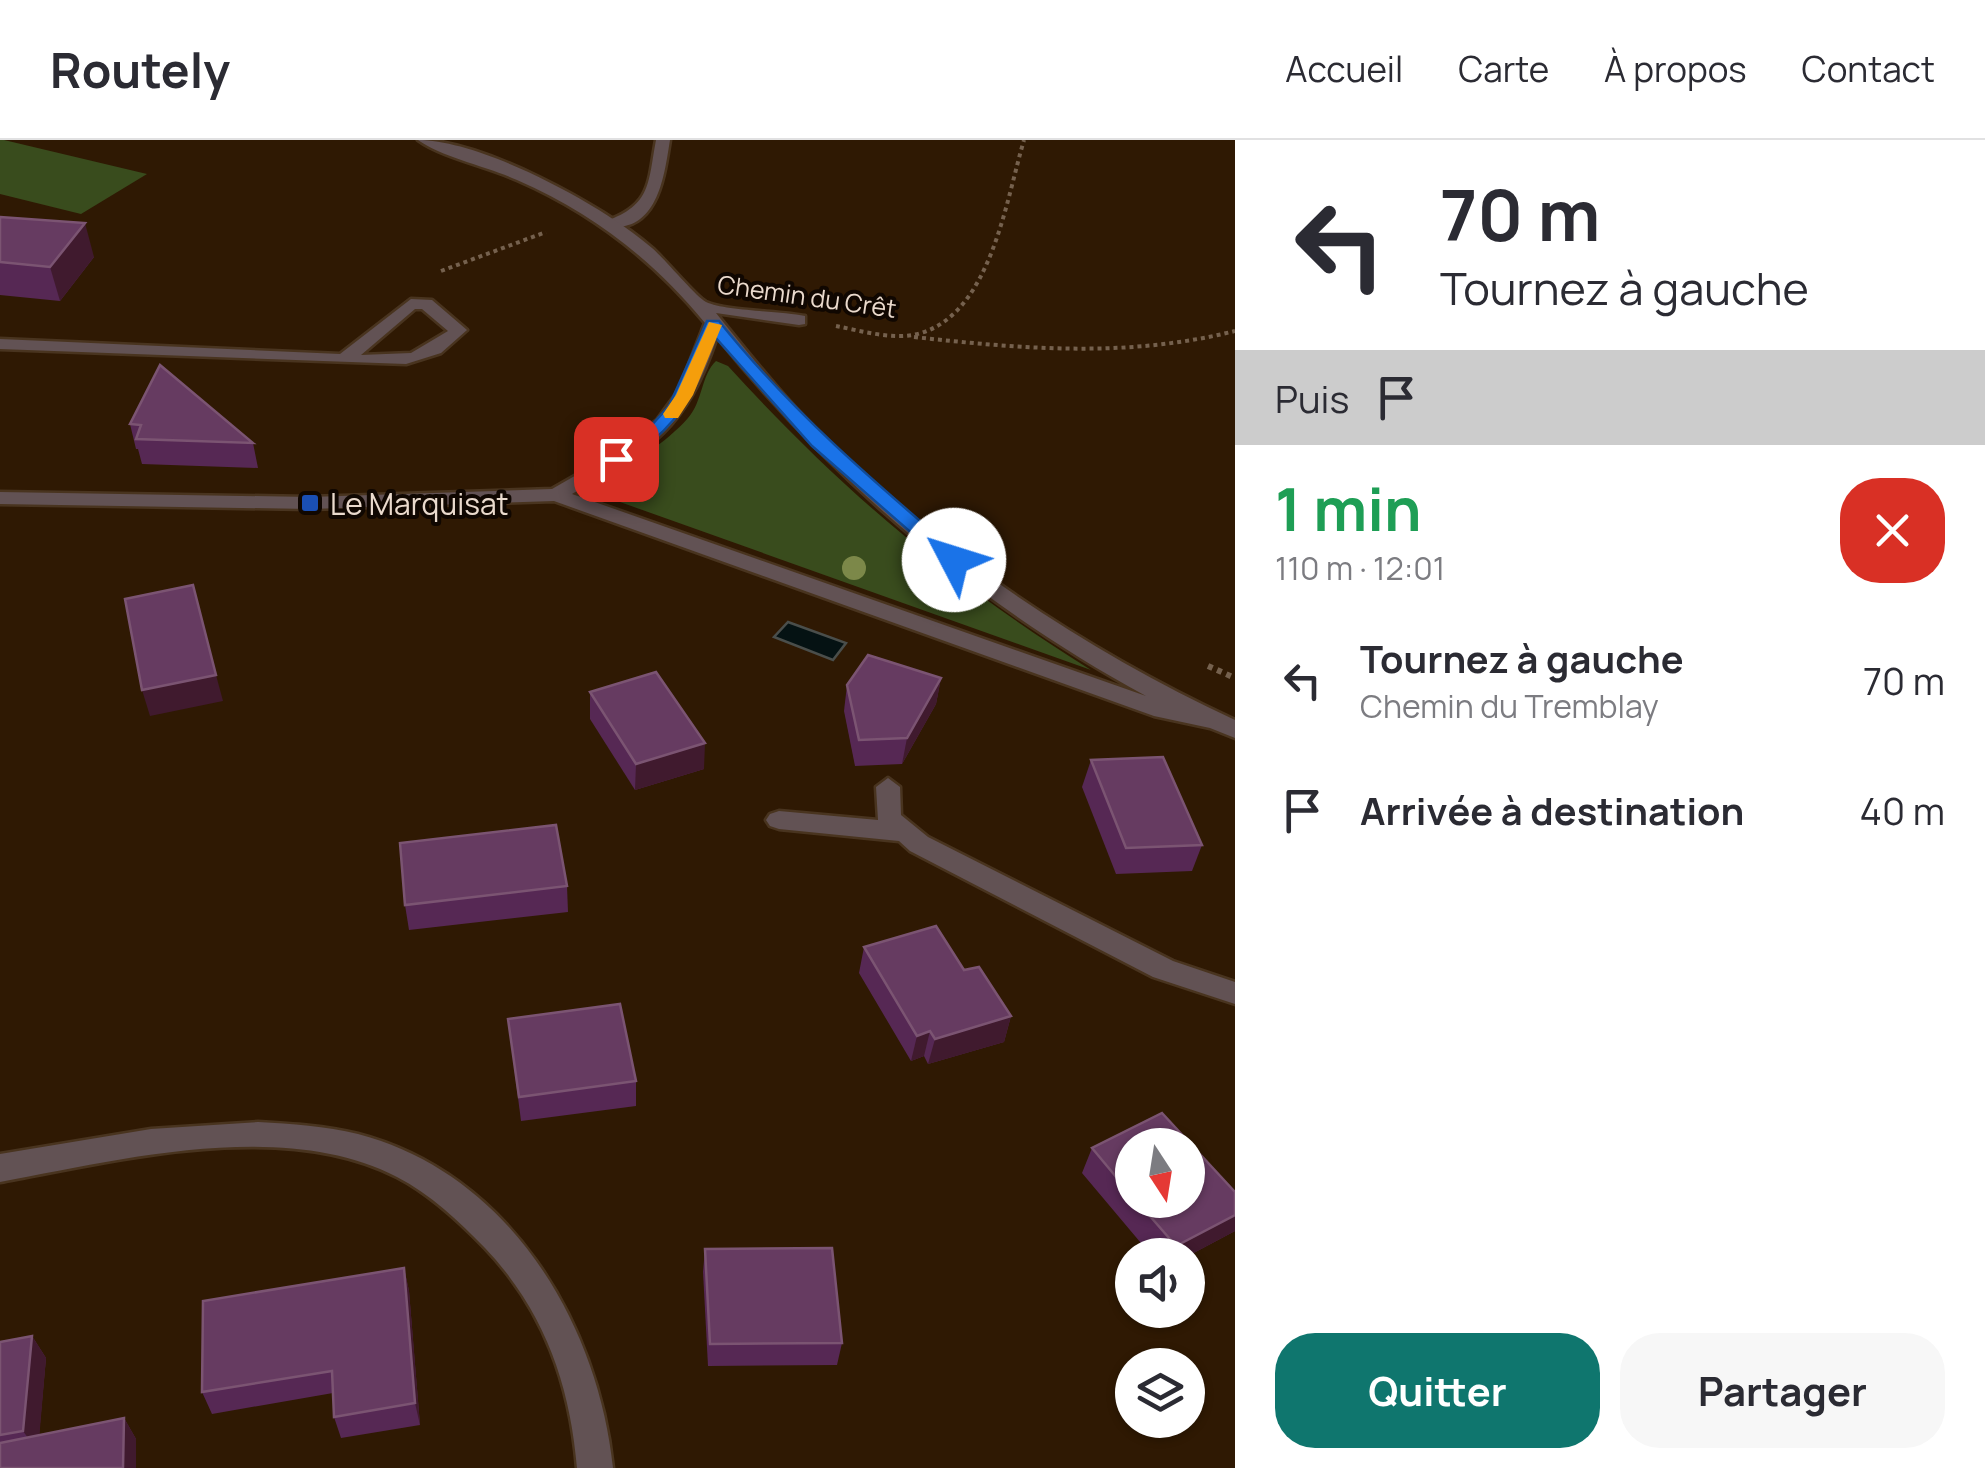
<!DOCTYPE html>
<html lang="fr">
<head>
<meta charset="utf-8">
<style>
  :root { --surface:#fff; --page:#f7f7f7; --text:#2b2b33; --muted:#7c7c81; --line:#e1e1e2; --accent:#0f766e }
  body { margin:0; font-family:Manrope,sans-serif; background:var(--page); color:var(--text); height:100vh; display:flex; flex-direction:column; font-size:38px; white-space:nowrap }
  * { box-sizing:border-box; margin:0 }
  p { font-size:32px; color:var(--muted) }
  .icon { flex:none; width:55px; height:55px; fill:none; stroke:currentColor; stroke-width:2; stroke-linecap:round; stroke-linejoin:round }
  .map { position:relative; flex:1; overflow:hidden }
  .drawer { display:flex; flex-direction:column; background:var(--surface); width:750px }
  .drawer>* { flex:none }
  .banner { background:#fff; color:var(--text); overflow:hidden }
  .needle { width:65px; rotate:168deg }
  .buttons { position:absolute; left:1115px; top:988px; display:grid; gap:20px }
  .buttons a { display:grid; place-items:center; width:90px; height:90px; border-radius:50%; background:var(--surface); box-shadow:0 2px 8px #0004; font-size:50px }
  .pin { position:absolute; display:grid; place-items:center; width:85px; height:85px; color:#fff; margin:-42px; border-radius:20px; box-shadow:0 5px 15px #0006 }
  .me { position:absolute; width:110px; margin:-55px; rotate:310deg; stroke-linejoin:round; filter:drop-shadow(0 0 8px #0008) }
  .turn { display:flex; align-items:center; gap:35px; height:210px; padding:0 40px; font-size:45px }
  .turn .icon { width:130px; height:130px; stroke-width:2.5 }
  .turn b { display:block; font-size:70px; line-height:85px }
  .then { display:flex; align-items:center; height:95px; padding:0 40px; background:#0003; gap:20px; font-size:38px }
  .round { display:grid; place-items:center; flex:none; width:105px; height:105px; border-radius:40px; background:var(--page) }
  .head { display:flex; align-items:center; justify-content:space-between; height:170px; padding:0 40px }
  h1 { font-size:60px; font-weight:700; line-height:75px; color:#1e9e55 }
  .button { display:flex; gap:20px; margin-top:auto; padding:20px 40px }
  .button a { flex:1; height:115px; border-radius:40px; background:var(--accent); color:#fff; font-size:40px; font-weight:700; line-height:115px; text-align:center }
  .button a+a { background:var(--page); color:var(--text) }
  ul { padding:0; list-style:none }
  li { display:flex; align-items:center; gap:30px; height:130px; padding:0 40px }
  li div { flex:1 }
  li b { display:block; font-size:38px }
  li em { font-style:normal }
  header { display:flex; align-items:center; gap:60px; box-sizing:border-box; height:140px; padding:0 50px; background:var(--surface); border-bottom:2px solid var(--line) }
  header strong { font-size:48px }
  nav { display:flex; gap:55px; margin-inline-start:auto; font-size:35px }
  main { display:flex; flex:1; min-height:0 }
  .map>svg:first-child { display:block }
</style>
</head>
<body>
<header>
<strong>Routely</strong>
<nav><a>Accueil</a><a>Carte</a><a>À propos</a><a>Contact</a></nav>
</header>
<main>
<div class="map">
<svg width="1235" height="1328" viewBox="0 0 1235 1328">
  <rect width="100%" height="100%" fill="#2f1903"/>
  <g fill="#394c1d">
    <path d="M 0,0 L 4,0 L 147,34 L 81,74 L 0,54 Z"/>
    <path d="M 716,221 L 728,226 C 840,349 950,442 1091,530 L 606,357 L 605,344 C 632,323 666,303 688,278 C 703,261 701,235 716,221 Z"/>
  </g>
  <path fill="#051213" stroke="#4a4e4b" stroke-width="2.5" d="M 788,482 L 846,503 L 833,520 L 774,497 Z"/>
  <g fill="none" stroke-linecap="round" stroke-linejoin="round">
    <defs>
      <g id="service">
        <path d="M 656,0 L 670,0 C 664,37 658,93 606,87 L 606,81 C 652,65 648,42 656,0 Z"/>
        <path d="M 411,159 L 432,160 L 467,190 L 441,213 L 406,224 L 0,209 L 0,199 L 340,214 ZM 415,169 L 422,169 L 448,191 L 411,213 L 361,215 Z"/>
        <path d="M 888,638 L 900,647 L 901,675 L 928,697 L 1173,821 L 1235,842 L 1235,864 L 1153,837 L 910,711 L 899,701 L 779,689 L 770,686 L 766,680 L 770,674 L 779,671 L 878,680 L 876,647 Z"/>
      </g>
      <g id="minor">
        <path d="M 418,0 C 482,0 603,65 652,108 C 665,119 695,156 706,162 C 725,171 781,171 805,176 L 805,184 L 799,185 L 716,173 C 745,209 773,245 805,278 C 927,405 1077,506 1235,580 L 1235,598 L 1210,588 L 1154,576 L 554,361 L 310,369 L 0,364 L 0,352 L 310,357 L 552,349 L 613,314 L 657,280 L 679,250 L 705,183 C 653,120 593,73 517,40 C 489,27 441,17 418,0 ZM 717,197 C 836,344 980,466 1146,556 L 572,354 C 653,308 686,289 717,197 Z"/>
        <path d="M 258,982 C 292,984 325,986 358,994 C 508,1033 598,1182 613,1328 L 577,1328 C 570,1244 544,1170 485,1108 C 459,1081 430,1054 397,1037 C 283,978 120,1020 0,1042 L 0,1014 L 151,989 Z"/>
      </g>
    </defs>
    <use href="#service" stroke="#49341f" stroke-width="5"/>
    <use href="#minor" stroke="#49341f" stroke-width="5"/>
    <g stroke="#75614e" stroke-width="4" stroke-dasharray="4 4" stroke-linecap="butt">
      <path d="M 441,131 L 546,92"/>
      <path d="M 836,186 C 862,191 895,201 921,193 C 991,172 1006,60 1024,0"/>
      <path d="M 914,197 C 1023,209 1128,218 1235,191"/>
    </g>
    <path stroke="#75614e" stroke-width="6" stroke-dasharray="5 5" stroke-linecap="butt" d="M 1208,526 L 1235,538"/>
    <use href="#service" fill="#625254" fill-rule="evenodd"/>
    <use href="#minor" fill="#625254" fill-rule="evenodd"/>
  </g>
  <circle fill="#7c8849" cx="854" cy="428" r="12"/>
  <g fill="#562854" fill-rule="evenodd">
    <path d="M 0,77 L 94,117 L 60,161 L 0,155 Z"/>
    <path d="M 160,225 L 253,303 L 258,328 L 142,324 L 138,309 L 136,309 L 130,284 Z"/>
    <path d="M 941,538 L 936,564 L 902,624 L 855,626 L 844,571 L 847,545 Z"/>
    <path d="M 590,552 L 704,629 L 635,650 L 590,579 Z"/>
    <path d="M 1091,620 L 1202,705 L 1192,731 L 1116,734 L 1082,647 Z"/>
    <path d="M 567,746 L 568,772 L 409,790 L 405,765 Z"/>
    <path d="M 864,807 L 964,830 L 1011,876 L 1004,902 L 928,924 L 924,916 L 911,921 L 859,833 Z"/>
    <path d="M 508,879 L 636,941 L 636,966 L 521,981 Z"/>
    <path d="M 1162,973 L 1235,1052 L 1235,1091 L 1188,1116 L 1188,1115 L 1151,1115 L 1082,1033 L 1092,1008 ZM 1132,1005 L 1188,1005 L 1188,1060 L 1132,1060 Z"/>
    <path d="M 705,1109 L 842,1203 L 837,1225 L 708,1226 L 703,1132 Z"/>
    <path d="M 404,1128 L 409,1151 L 420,1285 L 341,1298 L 334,1277 L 333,1253 L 212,1274 L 202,1252 Z"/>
    <path d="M 32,1196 L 46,1218 L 39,1295 L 124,1278 L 136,1299 L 136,1328 L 0,1328 L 0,1202 Z"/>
  </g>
  <g fill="#401a2e">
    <path d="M 85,83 L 94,117 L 60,161 L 50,127 Z"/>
    <path d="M 216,535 L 223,561 L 150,576 L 142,550 Z"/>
    <path d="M 941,538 L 936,564 L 902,624 L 907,598 Z"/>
    <path d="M 705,603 L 704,629 L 635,650 L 636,624 Z"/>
    <path d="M 1011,876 L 1004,902 L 928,924 L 935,899 Z"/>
    <path d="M 930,891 L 924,916 L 911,921 L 917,896 Z"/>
    <path d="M 1235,1075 L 1235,1091 L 1188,1116 L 1188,1115 L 1171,1115 L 1176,1106 Z"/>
    <path d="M 404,1128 L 409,1151 L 420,1285 L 415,1263 Z"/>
    <path d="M 32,1196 L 46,1218 L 38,1312 L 23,1291 Z"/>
    <path d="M 124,1278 L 136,1299 L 136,1328 L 123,1328 Z"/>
  </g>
  <g fill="#663b61" stroke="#7b5472" stroke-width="2.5">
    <path d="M 0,77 L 85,83 L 50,127 L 0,122 Z"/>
    <path d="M 160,225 L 253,303 L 136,299 L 141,285 L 130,284 Z"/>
    <path d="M 193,445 L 216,535 L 142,550 L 125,459 Z"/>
    <path d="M 868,515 L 941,538 L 907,598 L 859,600 L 847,545 Z"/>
    <path d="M 656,532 L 705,603 L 636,624 L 590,552 Z"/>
    <path d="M 1163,617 L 1202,705 L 1126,708 L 1091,620 Z"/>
    <path d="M 556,685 L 567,746 L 405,765 L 400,703 Z"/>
    <path d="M 936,786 L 964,830 L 979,827 L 1011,876 L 935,899 L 930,891 L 917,896 L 864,807 Z"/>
    <path d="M 620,864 L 636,941 L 519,957 L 508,879 Z"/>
    <path d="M 1162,973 L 1235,1052 L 1235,1075 L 1176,1106 L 1136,1060 L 1188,1060 L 1188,1005 L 1132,1005 L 1132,1056 L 1092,1008 Z"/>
    <path d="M 832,1108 L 842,1203 L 710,1204 L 705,1109 Z"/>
    <path d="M 404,1128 L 415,1263 L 334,1277 L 332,1231 L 202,1252 L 203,1161 Z"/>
    <path d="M 32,1196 L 23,1291 L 0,1295 L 0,1202 Z"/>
    <path d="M 124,1278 L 123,1328 L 0,1328 L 0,1303 Z"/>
  </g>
  <path fill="#1a73e8" stroke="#114b97" stroke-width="2.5" d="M 707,181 L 719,181 C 790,270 874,342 961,416 L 961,424 L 947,424 L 812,306 L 715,197 C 693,250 686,278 638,312 C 628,319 622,325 610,323 L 610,315 L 647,290 L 669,266 Z"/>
  <path fill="#f59e0b" d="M 709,182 L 722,185 L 693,255 L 678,278 L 665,278 L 663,274 L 676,255 Z"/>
  <rect fill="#1a4fb4" stroke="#100701" stroke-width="4" x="300" y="353" width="20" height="20" rx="5"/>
  <g text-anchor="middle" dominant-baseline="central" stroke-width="8" stroke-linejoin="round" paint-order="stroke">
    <g font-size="25" fill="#eadacd" stroke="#100701">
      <text transform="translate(807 156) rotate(8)">Chemin du Crêt</text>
    </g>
    <g font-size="30" fill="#eadacd" stroke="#100701" text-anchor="start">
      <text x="330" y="363">Le Marquisat</text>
    </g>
  </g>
</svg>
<div class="buttons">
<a><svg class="needle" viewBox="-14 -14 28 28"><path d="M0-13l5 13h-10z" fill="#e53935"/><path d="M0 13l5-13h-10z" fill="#7c7c81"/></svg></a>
<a><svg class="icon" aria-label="sound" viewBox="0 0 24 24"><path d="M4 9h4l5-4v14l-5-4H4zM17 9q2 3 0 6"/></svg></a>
<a><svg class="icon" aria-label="layers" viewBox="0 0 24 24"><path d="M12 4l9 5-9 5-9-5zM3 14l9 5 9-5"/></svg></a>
</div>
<div class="pin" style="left:616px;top:319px;background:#d93025"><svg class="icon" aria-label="arrive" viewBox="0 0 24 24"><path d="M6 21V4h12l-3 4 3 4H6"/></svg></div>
<svg class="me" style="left:954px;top:420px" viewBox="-20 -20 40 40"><circle r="19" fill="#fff"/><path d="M0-13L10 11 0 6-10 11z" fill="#1a73e8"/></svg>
</div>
<section class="drawer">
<div class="banner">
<div class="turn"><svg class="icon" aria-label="left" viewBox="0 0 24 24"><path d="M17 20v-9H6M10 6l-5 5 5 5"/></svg><div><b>70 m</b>Tournez à gauche</div></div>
<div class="then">Puis<svg class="icon" aria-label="arrive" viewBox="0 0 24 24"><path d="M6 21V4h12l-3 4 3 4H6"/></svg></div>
</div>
<div class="head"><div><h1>1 min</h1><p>110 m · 12:01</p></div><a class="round" style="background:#d93025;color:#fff"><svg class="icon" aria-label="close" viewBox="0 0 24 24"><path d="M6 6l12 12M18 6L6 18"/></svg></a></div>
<ul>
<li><svg class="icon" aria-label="left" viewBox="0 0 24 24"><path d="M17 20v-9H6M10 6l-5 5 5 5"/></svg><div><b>Tournez à gauche</b><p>Chemin du Tremblay</p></div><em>70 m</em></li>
<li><svg class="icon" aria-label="arrive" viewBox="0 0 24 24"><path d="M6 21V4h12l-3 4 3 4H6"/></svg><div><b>Arrivée à destination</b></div><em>40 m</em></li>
</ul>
<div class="button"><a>Quitter</a><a>Partager</a></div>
</section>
</main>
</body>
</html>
